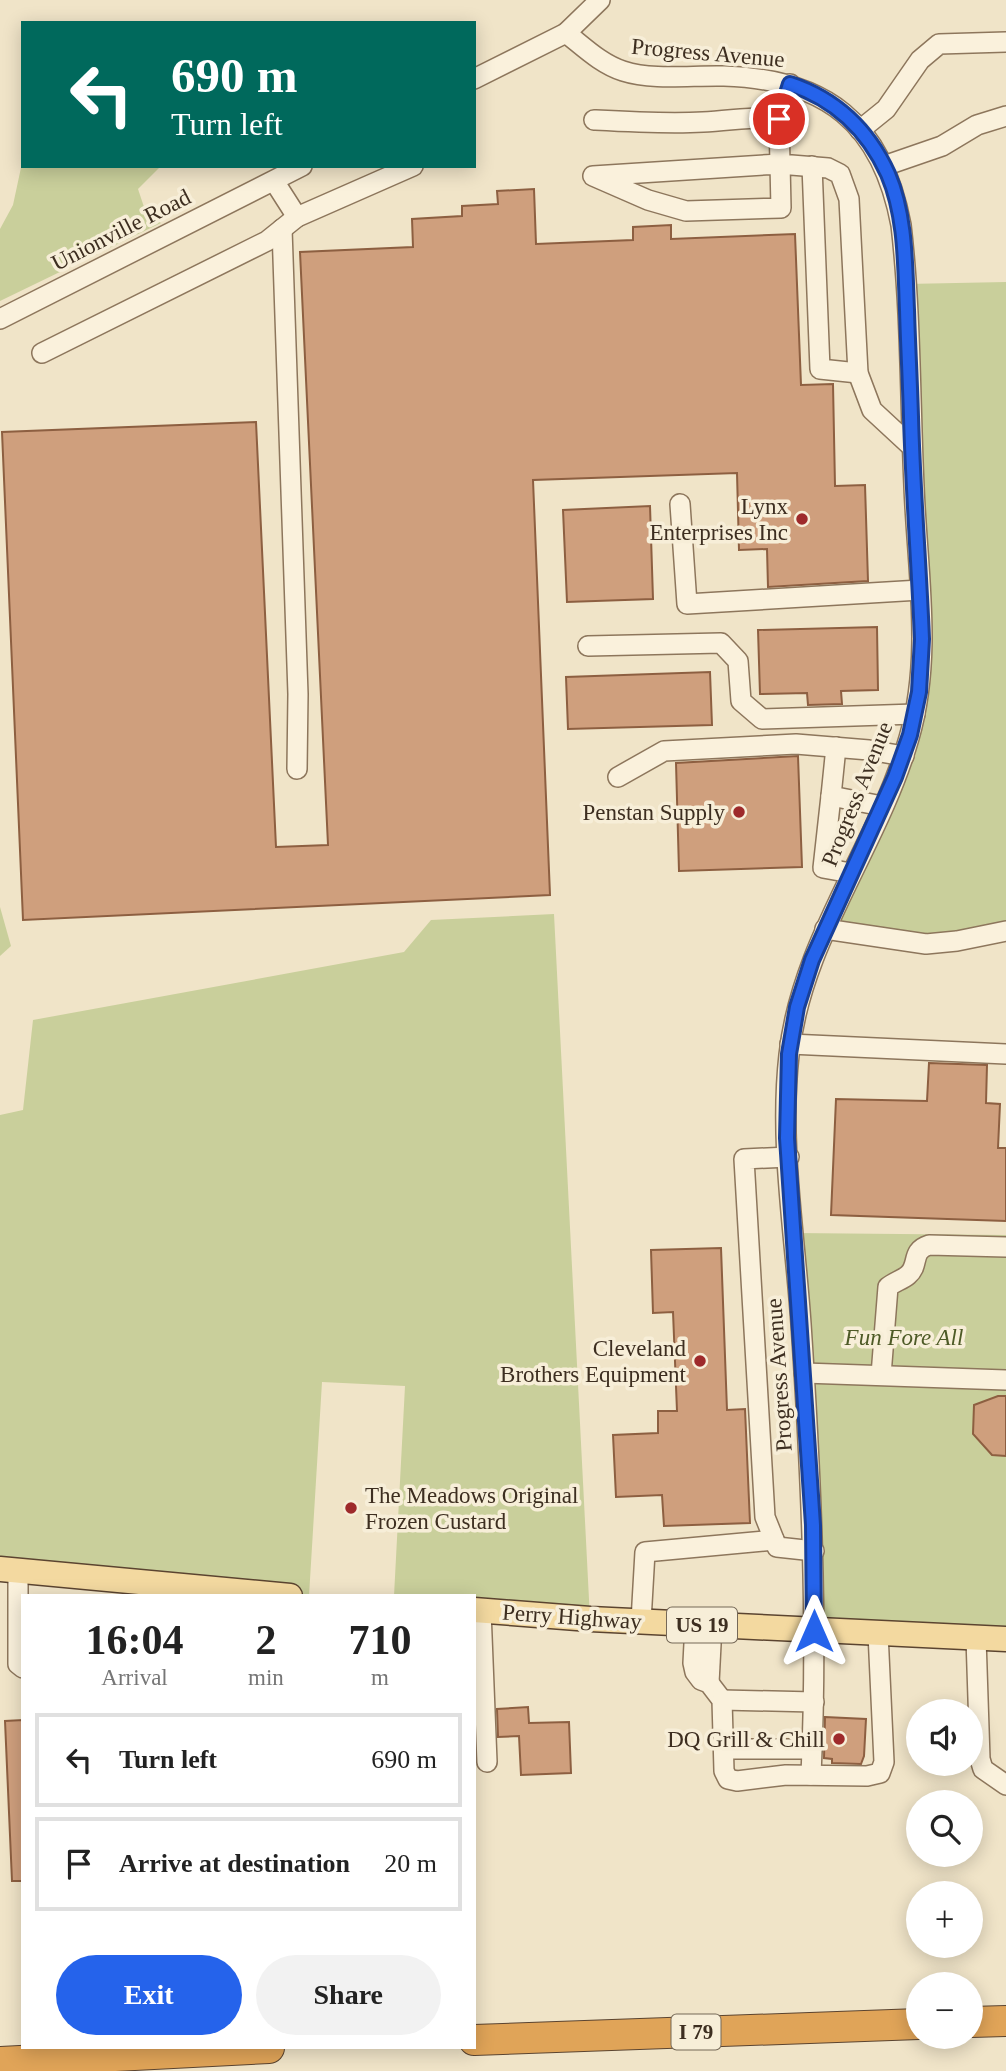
<!DOCTYPE html>
<html lang="en">
<head>
<meta charset="utf-8">
<style>
  :root { --surface:#fff; --page:#f2f2f2; --text:#222; --muted:#767676; --line:#e0e0e0; --accent:#2563eb }
  body { margin:0; font-family:"Times New Roman",serif; background:var(--page); color:var(--text); height:100vh; display:flex; flex-direction:column; font-size:26px; white-space:nowrap }
  * { box-sizing:border-box; margin:0 }
  p { font-size:23px; color:var(--muted) }
  .icon { flex:none; width:38px; height:38px; fill:none; stroke:currentColor; stroke-width:2; stroke-linecap:round; stroke-linejoin:round }
  .map { position:relative; flex:1; overflow:hidden }
  .details { position:absolute; left:21px; top:1594px; width:455px; height:455px; display:flex; flex-direction:column; background:var(--surface); border-radius:0px; box-shadow:0 4px 18px #0003 }
  .details>* { flex:none }
  .top-card { position:absolute; left:21px; top:21px; width:455px; height:147px; border-radius:0px; box-shadow:0 4px 18px #0003; background:#00695c; color:#fff; overflow:hidden }
  .buttons { position:absolute; left:906px; top:1699px; display:grid; gap:14px }
  .buttons a { display:grid; place-items:center; width:77px; height:77px; border-radius:50%; background:var(--surface); box-shadow:0 4px 18px #0003; font-size:35px }
  .pin { position:absolute; display:grid; place-items:center; width:60px; height:60px; color:#fff; margin:-30px; border:4px solid #fff; border-radius:50%; box-shadow:0 2px 7px #0007 }
  .me { position:absolute; width:77px; margin:-38px; rotate:0deg; stroke-linejoin:round; filter:drop-shadow(0 0 5px #0008) }
  .turn { display:flex; align-items:center; gap:24px; height:147px; padding:0 35px; font-size:32px }
  .turn .icon { width:91px; height:91px; stroke-width:2.5 }
  .turn b { display:block; font-size:49px; line-height:60px }
  .eta { display:flex; justify-content:space-evenly; align-items:center; height:119px; text-align:center }
  .eta b { font-size:42px; font-weight:800; line-height:49px }
  .button { display:flex; gap:14px; margin-top:auto; padding:14px 35px }
  .button a { flex:1; height:80px; border-radius:42px; background:var(--accent); color:#fff; font-size:28px; font-weight:800; line-height:80px; text-align:center }
  .button a+a { background:var(--page); color:var(--text) }
  ul { padding:0; list-style:none }
  li { display:flex; align-items:center; gap:21px; height:94px; margin:0 14px 10px; padding:0 21px; border:4px solid var(--line); border-radius:0px }
  li div { flex:1 }
  li b { display:block; font-size:26px }
  li em { font-style:normal }
  .map>svg:first-child { display:block }
</style>
</head>
<body>
<div class="map">
<svg width="1006" height="2071" viewBox="0 0 1006 2071">
  <rect width="100%" height="100%" fill="#f0e4c8"/>
  <g fill="#c9cf9b">
    <path d="M 22,163 L 23,166 L 161,166 L 138,189 L 146,213 L 161,223 L 0,301 L 0,229 L 13,205 Z"/>
    <path d="M 1006,282 L 1006,931 L 957,941 L 825,929 L 915,714 L 906,284 Z"/>
    <path d="M 0,907 L 11,946 L 0,956 Z"/>
    <path d="M 554,914 L 590,1619 L 474,1610 L 474,1596 L 394,1596 L 405,1386 L 322,1382 L 309,1596 L 0,1569 L 0,1115 L 23,1110 L 33,1020 L 404,952 L 431,920 Z"/>
    <path d="M 794,1233 L 1006,1235 L 1006,1639 L 814,1631 Z"/>
  </g>
  <g fill="#cf9f7d" stroke="#8d5f41" stroke-width="2">
    <path d="M 534,189 L 536,244 L 633,240 L 633,227 L 671,225 L 671,239 L 795,234 L 801,385 L 833,384 L 835,486 L 865,485 L 868,581 L 768,587 L 767,549 L 739,550 L 737,473 L 533,480 L 550,895 L 23,920 L 2,432 L 256,422 L 276,847 L 328,845 L 300,252 L 413,247 L 412,219 L 462,216 L 462,206 L 498,204 L 497,191 Z"/>
    <path d="M 650,506 L 653,599 L 567,602 L 563,510 Z"/>
    <path d="M 877,627 L 878,690 L 841,691 L 842,704 L 808,705 L 807,693 L 760,694 L 758,630 Z"/>
    <path d="M 710,672 L 712,725 L 568,729 L 566,677 Z"/>
    <path d="M 798,756 L 802,867 L 679,871 L 676,763 Z"/>
    <path d="M 929,1063 L 987,1065 L 986,1103 L 1000,1104 L 998,1148 L 1006,1148 L 1006,1221 L 831,1215 L 836,1099 L 927,1101 Z"/>
    <path d="M 721,1248 L 727,1410 L 745,1409 L 750,1523 L 664,1526 L 662,1495 L 616,1497 L 613,1435 L 658,1433 L 658,1411 L 677,1411 L 673,1312 L 653,1313 L 651,1250 Z"/>
    <path d="M 998,1396 L 1006,1396 L 1006,1456 L 992,1455 L 973,1434 L 974,1405 Z"/>
    <path d="M 528,1707 L 529,1723 L 569,1722 L 571,1773 L 521,1775 L 519,1736 L 498,1737 L 497,1709 Z"/>
    <path d="M 825,1717 L 866,1719 L 864,1756 L 861,1764 L 832,1763 L 832,1759 L 824,1758 Z"/>
    <path d="M 23,1720 L 23,1881 L 12,1881 L 5,1721 Z"/>
  </g>
  <g fill="none" stroke-linecap="round" stroke-linejoin="round">
    <defs>
      <g id="minor">
        <path d="M 566,33 C 584,47 601,64 623,71 C 654,81 692,75 724,76 C 826,79 882,123 901,225 C 911,311 910,399 914,486 C 917,569 933,656 909,738 C 878,847 801,940 789,1055 C 779,1143 795,1235 801,1324 C 811,1474 818,1624 811,1775"/>
        <path d="M 474,79 L 566,33 L 600,0"/>
        <path d="M 790,84 L 779,119 L 781,208 L 686,211 L 648,200 L 593,176 L 779,164 L 828,168 L 840,174 L 849,199 L 858,373 L 872,410 L 912,447"/>
        <path d="M 594,120 C 631,122 667,124 703,122 C 729,121 754,116 779,118"/>
        <path d="M 860,130 L 886,109 L 920,60 L 939,44 L 1006,42"/>
        <path d="M 812,166 L 820,369 L 858,373"/>
        <path d="M 884,166 L 942,146 L 977,125 L 1006,116"/>
        <path d="M 274,181 L 297,217"/>
        <path d="M 282,229 L 298,694 L 297,769"/>
        <path d="M 0,319 L 302,166"/>
        <path d="M 42,353 L 267,241 L 297,217 L 413,166"/>
        <path d="M 680,504 L 687,604 L 920,590"/>
        <path d="M 588,646 L 721,643 L 738,661 L 741,701 L 762,719 L 915,714"/>
        <path d="M 836,747 L 831,796 L 882,806"/>
        <path d="M 618,777 L 664,751 L 796,744 L 869,750 L 904,756"/>
        <path d="M 831,796 L 823,868 L 851,873"/>
        <path d="M 825,929 L 926,944 L 957,941 L 1006,931"/>
        <path d="M 790,1044 L 1006,1054"/>
        <path d="M 789,1157 L 744,1159 L 765,1517 L 777,1547 L 814,1551"/>
        <path d="M 804,1373 L 1006,1380"/>
        <path d="M 881,1375 L 888,1287 C 894,1282 902,1280 908,1275 C 920,1265 910,1251 929,1245 L 1006,1247"/>
        <path d="M 18,1571 L 18,1664 L 23,1668"/>
        <path d="M 481,1611 L 487,1762"/>
        <path d="M 641,1621 L 645,1552 L 774,1540"/>
        <path d="M 695,1624 L 693,1663 L 695,1672 L 701,1680 L 709,1683 L 722,1700 L 724,1771 L 728,1779 L 737,1781 L 786,1775 L 867,1776 L 880,1773 L 884,1762 L 878,1633"/>
        <path d="M 976,1638 L 980,1759 L 983,1769 L 1006,1785"/>
        <path d="M 709,1683 L 712,1625"/>
        <path d="M 722,1700 L 814,1702"/>
        <path d="M 724,1749 L 812,1749"/>
      </g>
      <g id="major">
        <path d="M 0,1569 L 290,1596"/>
        <path d="M 474,1610 L 590,1619 L 1006,1639"/>
      </g>
      <g id="highway">
        <path d="M 971,2022 L 1006,2021"/>
        <path d="M 474,2040 L 919,2024"/>
        <path d="M 0,2062 L 269,2048"/>
      </g>
    </defs>
    <use href="#minor" stroke="#8d765c" stroke-width="22"/>
    <use href="#major" stroke="#5b4430" stroke-width="27"/>
    <use href="#highway" stroke="#5b4430" stroke-width="32"/>
    <use href="#minor" stroke="#faf1dc" stroke-width="19"/>
    <use href="#major" stroke="#f3d9a0" stroke-width="24"/>
    <use href="#highway" stroke="#e0a458" stroke-width="30"/>
  </g>
  <g fill="none" stroke-linecap="round" stroke-linejoin="round">
    <defs>
      <path id="route" d="M 779,119 L 790,84 C 835,99 868,130 888,174 C 906,216 905,265 907,310 C 908,346 910,381 911,417 C 913,491 919,565 922,639 L 919,692 L 910,735 L 895,777 L 812,960 L 797,1007 L 789,1054 L 787,1138 L 813,1525 L 814,1631"/>
    </defs>
    <use href="#route" stroke="#184099" stroke-width="18"/>
    <use href="#route" stroke="#2563eb" stroke-width="12"/>
  </g>
  <g fill="#9e2a2b" stroke="#f7eed8" stroke-width="2.5">
    <circle cx="802" cy="519" r="7"/>
    <circle cx="739" cy="812" r="7"/>
    <circle cx="700" cy="1361" r="7"/>
    <circle cx="351" cy="1508" r="7"/>
    <circle cx="839" cy="1739" r="7"/>
  </g>
  <g text-anchor="middle" dominant-baseline="central" stroke-width="7" stroke-linejoin="round" paint-order="stroke">
    <g fill="#f7eed8" stroke="#756857" stroke-width="2">
      <rect x="667" y="1607.5" width="70" height="35" rx="5"/>
      <rect x="671.5" y="2014.5" width="49" height="35" rx="5"/>
    </g>
    <g font-size="21" font-weight="bold" fill="#3d2e20">
      <text x="702" y="1625">US 19</text>
      <text x="696" y="2032">I 79</text>
    </g>
    <g font-size="23" fill="#3d2e20" stroke="#f7eed8">
      <text transform="translate(708 53) rotate(5)">Progress Avenue</text>
      <text transform="translate(121 230) rotate(-27)">Unionville Road</text>
      <text transform="translate(857 794) rotate(-68)">Progress Avenue</text>
      <text transform="translate(779 1375) rotate(-94)">Progress Avenue</text>
      <text transform="translate(572 1617) rotate(4)">Perry Highway</text>
    </g>
    <g font-size="23" fill="#3d2e20" stroke="#f7eed8" text-anchor="end">
      <text x="788" y="506">Lynx<tspan x="788" dy="26">Enterprises Inc</tspan></text>
      <text x="725" y="812">Penstan Supply</text>
      <text x="686" y="1348">Cleveland<tspan x="686" dy="26">Brothers Equipment</tspan></text>
      <text x="365" y="1495" text-anchor="start">The Meadows Original<tspan x="365" dy="26">Frozen Custard</tspan></text>
      <text x="825" y="1739">DQ Grill &amp; Chill</text>
    </g>
    <g font-size="23" font-style="italic" fill="#4d5a26" stroke="#f7eed8">
      <text x="904" y="1337">Fun Fore All</text>
    </g>
  </g>
</svg>
<div class="buttons">
<a><svg class="icon" aria-label="sound" viewBox="0 0 24 24"><path d="M4 9h4l5-4v14l-5-4H4zM17 9q2 3 0 6"/></svg></a>
<a><svg class="icon" aria-label="search" viewBox="0 0 24 24"><circle cx="10" cy="10" r="6"/><path d="M15 15l6 6"/></svg></a>
<a>+</a>
<a>−</a>
</div>
<div class="pin" style="left:779px;top:119px;background:#d93025"><svg class="icon" aria-label="arrive" viewBox="0 0 24 24"><path d="M6 21V4h12l-3 4 3 4H6"/></svg></div>
<svg class="me" style="left:814px;top:1631px" viewBox="-20 -20 40 40"><path d="M0-17L14 15 0 8-14 15z" fill="#2563eb" stroke="#fff" stroke-width="4"/></svg>
<div class="top-card">
<div class="turn"><svg class="icon" aria-label="left" viewBox="0 0 24 24"><path d="M17 20v-9H6M10 6l-5 5 5 5"/></svg><div><b>690 m</b>Turn left</div></div>
</div>
<section class="details">
<div class="eta">
<div><b>16:04</b><p>Arrival</p></div>
<div><b>2</b><p>min</p></div>
<div><b>710</b><p>m</p></div>
</div>
<ul>
<li><svg class="icon" aria-label="left" viewBox="0 0 24 24"><path d="M17 20v-9H6M10 6l-5 5 5 5"/></svg><div><b>Turn left</b></div><em>690 m</em></li>
<li><svg class="icon" aria-label="arrive" viewBox="0 0 24 24"><path d="M6 21V4h12l-3 4 3 4H6"/></svg><div><b>Arrive at destination</b></div><em>20 m</em></li>
</ul>
<div class="button"><a>Exit</a><a>Share</a></div>
</section>
</div>
</body>
</html>
